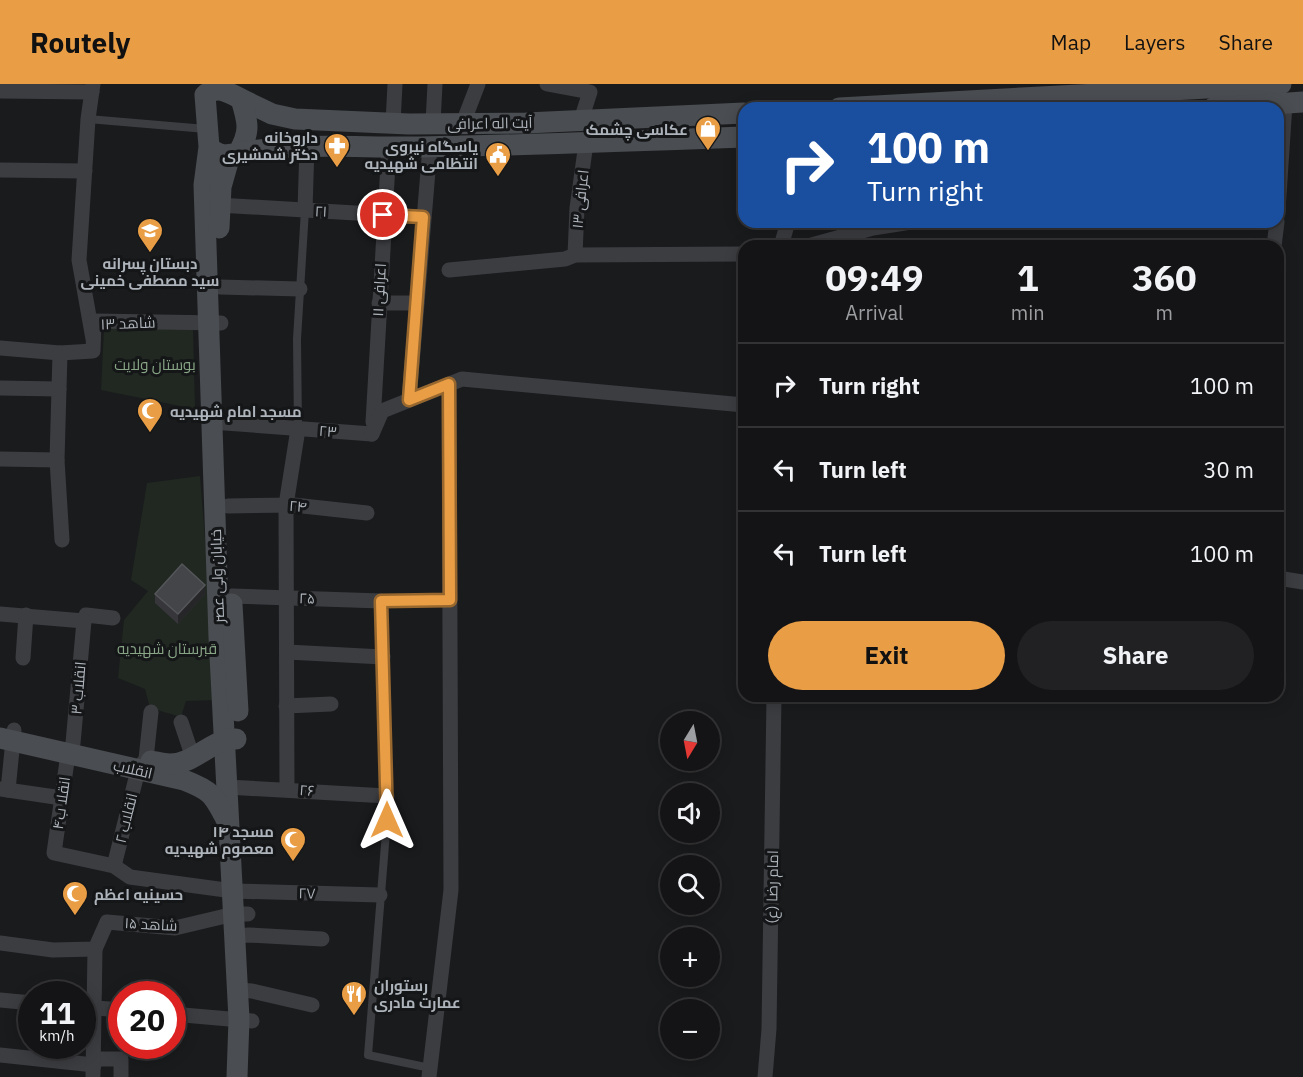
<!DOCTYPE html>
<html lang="en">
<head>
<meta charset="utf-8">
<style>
  :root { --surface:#141416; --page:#212123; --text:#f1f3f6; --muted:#9d9ea1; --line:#333335; --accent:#e99e46 }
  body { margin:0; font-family:"IBM Plex Sans",Cairo,sans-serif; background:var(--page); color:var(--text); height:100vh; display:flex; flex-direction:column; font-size:22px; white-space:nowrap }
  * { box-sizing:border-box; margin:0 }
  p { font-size:20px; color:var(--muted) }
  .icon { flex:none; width:33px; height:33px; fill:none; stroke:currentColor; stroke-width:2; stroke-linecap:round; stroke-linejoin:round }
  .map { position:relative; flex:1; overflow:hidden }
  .side { position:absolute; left:738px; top:156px; width:546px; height:462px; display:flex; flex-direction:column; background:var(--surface); border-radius:18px; box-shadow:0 3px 15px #0003,0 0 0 2px var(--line) }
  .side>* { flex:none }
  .guide { position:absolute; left:738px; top:18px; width:546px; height:126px; border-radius:18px; box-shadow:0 3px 15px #0003,0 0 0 2px var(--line); background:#1a4fa0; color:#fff; overflow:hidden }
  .needle { width:39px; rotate:190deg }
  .buttons { position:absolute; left:660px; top:627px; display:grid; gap:12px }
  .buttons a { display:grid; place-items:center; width:60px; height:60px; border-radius:50%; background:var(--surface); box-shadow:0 3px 15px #0003,0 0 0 2px var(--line); font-size:30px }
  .speed { position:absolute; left:18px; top:897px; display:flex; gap:12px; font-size:30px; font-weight:700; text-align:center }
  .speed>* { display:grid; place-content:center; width:78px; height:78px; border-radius:50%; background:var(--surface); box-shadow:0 3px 15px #0003,0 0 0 2px var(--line); line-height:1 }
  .speed small { font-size:15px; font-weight:400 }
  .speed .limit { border:9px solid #d22; background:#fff; color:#111 }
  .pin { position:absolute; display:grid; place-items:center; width:51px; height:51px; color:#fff; margin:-26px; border:3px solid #fff; border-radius:50%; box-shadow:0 2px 6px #0007 }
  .me { position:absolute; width:66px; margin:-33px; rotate:0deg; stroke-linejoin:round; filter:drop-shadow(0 0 4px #0008) }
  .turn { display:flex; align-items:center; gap:21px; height:126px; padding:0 30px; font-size:27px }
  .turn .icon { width:78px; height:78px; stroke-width:2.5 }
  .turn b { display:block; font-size:42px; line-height:51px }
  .eta { display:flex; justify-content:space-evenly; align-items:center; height:102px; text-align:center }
  .eta b { font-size:36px; font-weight:700; line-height:42px }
  .action { display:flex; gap:12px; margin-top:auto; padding:12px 30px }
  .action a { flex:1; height:69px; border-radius:36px; background:var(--accent); color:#111; font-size:24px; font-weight:700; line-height:69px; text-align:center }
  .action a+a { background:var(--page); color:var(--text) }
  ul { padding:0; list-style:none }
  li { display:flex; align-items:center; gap:18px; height:84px; padding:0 30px; border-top:2px solid var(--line) }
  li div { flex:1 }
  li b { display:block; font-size:22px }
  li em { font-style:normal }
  header { display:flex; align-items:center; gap:36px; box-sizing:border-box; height:84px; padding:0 30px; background:var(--accent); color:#111 }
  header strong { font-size:28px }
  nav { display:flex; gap:33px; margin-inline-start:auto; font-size:21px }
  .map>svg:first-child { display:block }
</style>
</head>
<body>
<header>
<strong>Routely</strong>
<nav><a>Map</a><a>Layers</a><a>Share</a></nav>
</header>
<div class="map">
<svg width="1303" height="993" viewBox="0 0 1303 993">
  <rect width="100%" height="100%" fill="#1a1b1d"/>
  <g fill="#202821">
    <path d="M 104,244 L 193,244 L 195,325 L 101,306 Z"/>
    <path d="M 200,392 L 218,616 L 186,617 L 181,633 L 150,624 L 145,605 L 118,594 L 124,536 L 148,507 L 131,496 L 147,399 Z"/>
  </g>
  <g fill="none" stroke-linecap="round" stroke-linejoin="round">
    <g stroke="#3c3d41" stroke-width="8">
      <path d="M 88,35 L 206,45"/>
      <path d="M 298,345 L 297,255 L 305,126"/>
      <path d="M 430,984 L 368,971 L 387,736 L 381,517 L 450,516"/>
    </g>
    <g stroke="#3c3d41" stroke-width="15">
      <path d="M 93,0 L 88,35 L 79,176 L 93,255"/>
      <path d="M 547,0 L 590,8 L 581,36"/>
      <path d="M 0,7 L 92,8"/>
      <path d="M 393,39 L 395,0"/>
      <path d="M 433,39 L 435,0"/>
      <path d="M 463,39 L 478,0"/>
      <path d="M 0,86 L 85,87"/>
      <path d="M 218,121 L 423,133"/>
      <path d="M 305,126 L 307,62"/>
      <path d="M 1278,126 L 1285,20"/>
      <path d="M 781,162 L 788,138"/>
      <path d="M 808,162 L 873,144 L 911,138"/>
      <path d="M 1274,162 L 1277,138"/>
      <path d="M 575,171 L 577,124 L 586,59"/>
      <path d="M 449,186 L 565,175 L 575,171 L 744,170"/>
      <path d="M 220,203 L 300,205"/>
      <path d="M 379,219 L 417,219"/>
      <path d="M 0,264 L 60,269 L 57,376 L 62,456"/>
      <path d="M 60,269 L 93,267 L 94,237 L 221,239"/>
      <path d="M 0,304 L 59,305"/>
      <path d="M 409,316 L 430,63"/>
      <path d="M 211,338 L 372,350"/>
      <path d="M 373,338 L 389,63"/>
      <path d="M 372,350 L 382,327 L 462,295 L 744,321"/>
      <path d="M 0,375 L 57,376"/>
      <path d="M 228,422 L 294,421 L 367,429"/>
      <path d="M 1278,494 L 1303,498"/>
      <path d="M 232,512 L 381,517"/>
      <path d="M 0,530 L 84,537 L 86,531 L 113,534"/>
      <path d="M 84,537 L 73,659 L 68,670 L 54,769 L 114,782 L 130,793 L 233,807 L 380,811"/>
      <path d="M 287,568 L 383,573"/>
      <path d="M 23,574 L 26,531"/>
      <path d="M 286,622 L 331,620"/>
      <path d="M 181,638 L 193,674"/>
      <path d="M 227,703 L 387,712"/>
      <path d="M 0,705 L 62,714"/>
      <path d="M 287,705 L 286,421 L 298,345"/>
      <path d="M 8,706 L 14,646"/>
      <path d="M 114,782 L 138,686 L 146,675 L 151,628"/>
      <path d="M 235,852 L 249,851 L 322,855"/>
      <path d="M 0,859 L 53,866 L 95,865 L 107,838 L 175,844 L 234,830 L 248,830"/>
      <path d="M 238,906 L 252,907 L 312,921"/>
      <path d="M 0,916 L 32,919"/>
      <path d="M 82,923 L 122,926"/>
      <path d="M 172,930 L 252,937"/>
      <path d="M 0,971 L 94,981"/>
      <path d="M 95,975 L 121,975 L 121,993"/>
      <path d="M 93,991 L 95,865"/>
      <path d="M 429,993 L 451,806 L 449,300"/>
      <path d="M 765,993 L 769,945 L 774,612"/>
    </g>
    <g stroke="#4a4d51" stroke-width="21">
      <path d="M 241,15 L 272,30 L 295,35 L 409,40 L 526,39 L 744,29"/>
      <path d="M 839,24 L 1281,0"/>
      <path d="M 1213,24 L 1303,18"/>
      <path d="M 209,63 C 219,72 226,72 238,69 C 251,48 248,38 241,15 C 228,8 217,1 205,11 L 209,63 L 204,101 L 219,553 L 239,935 L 237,993"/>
      <path d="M 238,69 C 298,58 359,64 420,63 C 528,61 636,57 744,53"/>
      <path d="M 219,144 L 221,103 L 230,71"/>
      <path d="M 232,520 L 238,627"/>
      <path d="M 0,654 L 184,696 C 212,707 213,710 227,737"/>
      <path d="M 151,677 C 157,678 163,680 170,680 C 195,680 211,655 236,655"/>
    </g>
  </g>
  <path fill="#37373b" d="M 155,510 L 205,510 L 178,540 L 155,519 Z"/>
  <path fill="#262629" d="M 205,501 L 205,510 L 178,540 L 178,530 Z"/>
  <path fill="#444548" stroke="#54565a" stroke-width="1.5" d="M 182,480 L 205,501 L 178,530 L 155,510 Z"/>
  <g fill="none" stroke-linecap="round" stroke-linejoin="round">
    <defs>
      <path id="route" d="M 383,131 L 423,133 L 409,316 L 449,300 L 450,516 L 381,517 L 387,736"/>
    </defs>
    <use href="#route" stroke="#97672e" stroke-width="15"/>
    <use href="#route" stroke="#e99e46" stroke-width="10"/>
  </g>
  <defs>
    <symbol id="shop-pin" viewBox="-11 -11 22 30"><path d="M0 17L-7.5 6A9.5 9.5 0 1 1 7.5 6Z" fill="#e99e46" stroke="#151618"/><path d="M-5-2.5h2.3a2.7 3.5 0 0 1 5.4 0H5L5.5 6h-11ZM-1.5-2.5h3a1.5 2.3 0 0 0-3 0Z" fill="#fff"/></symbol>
    <symbol id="pharmacy-pin" viewBox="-11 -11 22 30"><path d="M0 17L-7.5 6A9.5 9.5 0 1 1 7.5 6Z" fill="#e99e46" stroke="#151618"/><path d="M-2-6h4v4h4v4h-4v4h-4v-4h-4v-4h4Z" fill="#fff"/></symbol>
    <symbol id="civic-pin" viewBox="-11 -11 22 30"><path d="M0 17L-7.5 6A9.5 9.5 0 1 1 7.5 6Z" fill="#e99e46" stroke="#151618"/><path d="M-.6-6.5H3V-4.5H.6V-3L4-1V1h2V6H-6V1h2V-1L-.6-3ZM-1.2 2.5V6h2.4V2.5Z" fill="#fff"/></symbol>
    <symbol id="school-pin" viewBox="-11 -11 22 30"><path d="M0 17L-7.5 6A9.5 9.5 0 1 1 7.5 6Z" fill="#e99e46" stroke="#151618"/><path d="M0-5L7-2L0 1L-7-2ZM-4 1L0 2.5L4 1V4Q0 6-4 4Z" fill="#fff"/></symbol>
    <symbol id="mosque-pin" viewBox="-11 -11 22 30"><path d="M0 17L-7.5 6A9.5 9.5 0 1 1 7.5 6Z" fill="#e99e46" stroke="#151618"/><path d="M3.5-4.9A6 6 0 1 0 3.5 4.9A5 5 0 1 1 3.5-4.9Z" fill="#fff"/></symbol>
    <symbol id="restaurant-pin" viewBox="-11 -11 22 30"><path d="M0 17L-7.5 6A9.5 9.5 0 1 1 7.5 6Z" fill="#e99e46" stroke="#151618"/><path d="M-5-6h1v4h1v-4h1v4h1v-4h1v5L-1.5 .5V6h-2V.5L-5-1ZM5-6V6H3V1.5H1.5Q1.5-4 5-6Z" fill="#fff"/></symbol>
  </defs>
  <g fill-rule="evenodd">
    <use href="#shop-pin" x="693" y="30" width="30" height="40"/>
    <use href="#pharmacy-pin" x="322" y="47" width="30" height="40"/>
    <use href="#civic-pin" x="483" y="56" width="30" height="40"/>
    <use href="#school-pin" x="135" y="132" width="30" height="40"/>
    <use href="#mosque-pin" x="135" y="312" width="30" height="40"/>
    <use href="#mosque-pin" x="278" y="741" width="30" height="40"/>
    <use href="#mosque-pin" x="60" y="795" width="30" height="40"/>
    <use href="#restaurant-pin" x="339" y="895" width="30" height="40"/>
  </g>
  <g text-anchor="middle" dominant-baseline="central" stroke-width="6" stroke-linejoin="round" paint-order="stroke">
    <g font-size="15" fill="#aeb4bb" stroke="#151618">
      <text transform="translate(490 39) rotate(-1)">آیت اله اعرافی</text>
      <text transform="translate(580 115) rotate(-84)">اعرافی ۱۳</text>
      <text transform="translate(321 127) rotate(3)">۲۱</text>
      <text transform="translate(379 206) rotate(-87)">اعرافی ۱۱</text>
      <text transform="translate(128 239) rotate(-2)">شاهد ۱۳</text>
      <text transform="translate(328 347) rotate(4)">۲۳</text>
      <text transform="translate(298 422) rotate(4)">۲۴</text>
      <text transform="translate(217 492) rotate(-92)">خیابان ولی عصر</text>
      <text transform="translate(307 514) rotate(2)">۲۵</text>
      <text transform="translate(78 604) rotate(-85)">انقلاب ۳</text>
      <text transform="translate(133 685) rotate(13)">انقلاب</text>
      <text transform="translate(307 706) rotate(4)">۲۶</text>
      <text transform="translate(61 719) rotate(-82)">انقلا ب۴</text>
      <text transform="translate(126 734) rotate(-76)">انقلاب ۲</text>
      <text transform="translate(772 803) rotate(-89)">امام رضا (ع)</text>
      <text transform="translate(307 809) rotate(1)">۲۷</text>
      <text transform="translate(151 840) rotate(3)">شاهد ۱۵</text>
    </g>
    <g font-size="15" font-weight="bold" fill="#aeb4bb" stroke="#151618" text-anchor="end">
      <text x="688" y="45">عکاسی چشمک</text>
      <text x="318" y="53">داروخانه<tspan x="318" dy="17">دکتر شمشیری</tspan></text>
      <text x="478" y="62">پاسگاه نیروی<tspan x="478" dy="17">انتظامی شهیدیه</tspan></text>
      <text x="150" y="179" text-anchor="middle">دبستان پسرانه<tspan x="150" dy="17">سید مصطفی خمینی</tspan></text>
      <text x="170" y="327" text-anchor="start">مسجد امام شهیدیه</text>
      <text x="274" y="747">مسجد ۱۴<tspan x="274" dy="17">معصوم شهیدیه</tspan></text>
      <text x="94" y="810" text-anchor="start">حسینیه اعظم</text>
      <text x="374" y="901" text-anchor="start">رستوران<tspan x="374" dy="17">عمارت مادری</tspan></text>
    </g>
    <g font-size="15" fill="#88a586" stroke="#151618">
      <text x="155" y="280">بوستان ولایت</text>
      <text x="167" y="564">قبرستان شهیدیه</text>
    </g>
  </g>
</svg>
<div class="buttons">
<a><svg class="needle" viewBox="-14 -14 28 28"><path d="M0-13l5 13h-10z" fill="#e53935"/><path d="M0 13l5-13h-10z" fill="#9d9ea1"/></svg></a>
<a><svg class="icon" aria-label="sound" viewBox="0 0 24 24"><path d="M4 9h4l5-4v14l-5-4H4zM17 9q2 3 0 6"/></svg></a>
<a><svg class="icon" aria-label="search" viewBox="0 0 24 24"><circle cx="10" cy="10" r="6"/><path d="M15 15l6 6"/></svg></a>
<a>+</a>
<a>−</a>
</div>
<div class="speed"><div>11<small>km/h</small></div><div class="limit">20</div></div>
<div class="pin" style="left:383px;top:131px;background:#d93025"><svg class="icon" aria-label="arrive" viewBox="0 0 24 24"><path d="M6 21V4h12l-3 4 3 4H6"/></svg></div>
<svg class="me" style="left:387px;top:736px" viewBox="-20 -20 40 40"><path d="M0-17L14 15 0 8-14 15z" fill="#e99e46" stroke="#fff" stroke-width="4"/></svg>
<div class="guide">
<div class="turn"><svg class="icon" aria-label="right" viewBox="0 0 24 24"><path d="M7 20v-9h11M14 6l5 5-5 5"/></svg><div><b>100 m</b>Turn right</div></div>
</div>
<section class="side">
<div class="eta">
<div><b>09:49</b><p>Arrival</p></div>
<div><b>1</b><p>min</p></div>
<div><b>360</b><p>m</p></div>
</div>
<ul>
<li><svg class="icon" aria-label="right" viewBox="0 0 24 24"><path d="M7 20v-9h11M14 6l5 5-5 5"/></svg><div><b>Turn right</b></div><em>100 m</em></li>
<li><svg class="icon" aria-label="left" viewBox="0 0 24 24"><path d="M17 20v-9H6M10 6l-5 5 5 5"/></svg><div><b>Turn left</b></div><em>30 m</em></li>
<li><svg class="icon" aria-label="left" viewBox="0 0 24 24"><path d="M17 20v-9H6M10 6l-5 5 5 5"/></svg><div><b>Turn left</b></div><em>100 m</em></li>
</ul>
<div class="action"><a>Exit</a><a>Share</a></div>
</section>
</div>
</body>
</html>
